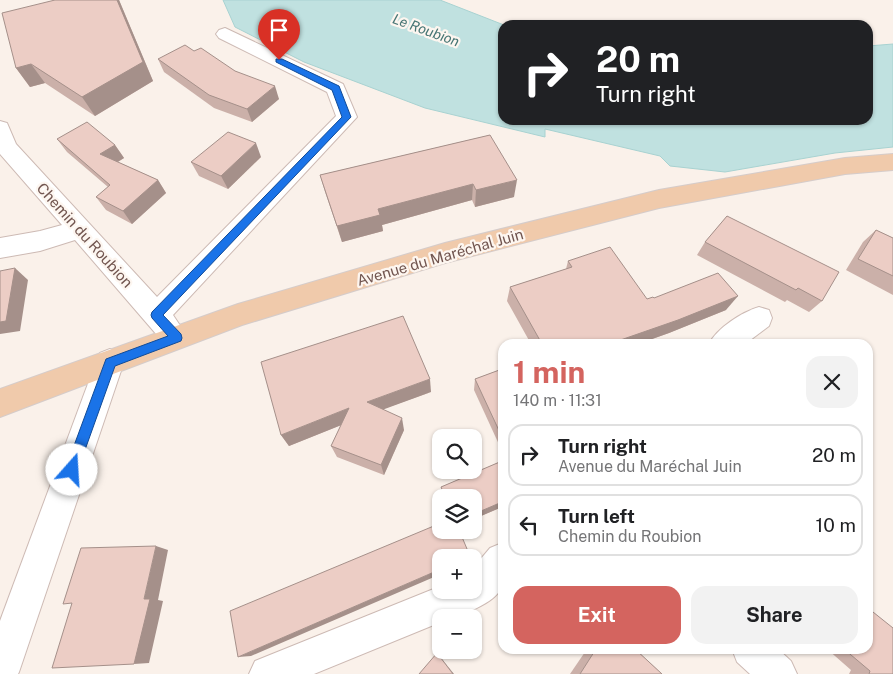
<!DOCTYPE html>
<html lang="en">
<head>
<meta charset="utf-8">
<style>
  :root { --surface:#fff; --page:#f2f2f2; --text:#202124; --muted:#757577; --line:#e0e0e0; --accent:#d4645f }
  body { margin:0; font-family:"Public Sans",sans-serif; background:var(--page); color:var(--text); height:100vh; display:flex; flex-direction:column; font-size:19px; white-space:nowrap }
  * { box-sizing:border-box; margin:0 }
  p { font-size:16px; color:var(--muted) }
  .icon { flex:none; width:28px; height:28px; fill:none; stroke:currentColor; stroke-width:2; stroke-linecap:round; stroke-linejoin:round }
  .map { position:relative; flex:1; overflow:hidden }
  .panel { position:absolute; left:498px; top:339px; width:375px; height:315px; display:flex; flex-direction:column; background:var(--surface); border-radius:15px; box-shadow:0 1px 4px #0004 }
  .panel>* { flex:none }
  .guide { position:absolute; left:498px; top:20px; width:375px; height:105px; border-radius:15px; box-shadow:0 1px 4px #0004; background:#202124; color:#fff; overflow:hidden }
  .controls { position:absolute; left:432px; top:429px; display:grid; gap:10px }
  .controls a { display:grid; place-items:center; width:50px; height:50px; border-radius:10px; background:var(--surface); box-shadow:0 1px 4px #0004; font-size:25px }
  .pin { position:absolute; display:grid; place-items:center; width:42px; height:42px; color:#fff; margin:-51px -21px; border-radius:50% 50% 50% 0; rotate:-45deg; box-shadow:0 0 5px #0007 }
  .pin .icon { rotate:45deg }
  .me { position:absolute; width:55px; margin:-28px; rotate:19deg; stroke-linejoin:round; filter:drop-shadow(0 0 4px #0008) }
  .turn { display:flex; align-items:center; gap:18px; height:105px; padding:0 15px; font-size:22px }
  .turn .icon { width:65px; height:65px; stroke-width:2.5 }
  .turn b { display:block; font-size:35px; line-height:42px }
  .round { display:grid; place-items:center; flex:none; width:52px; height:52px; border-radius:15px; background:var(--page) }
  .headline { display:flex; align-items:center; justify-content:space-between; height:85px; padding:0 15px }
  h1 { font-size:30px; font-weight:700; line-height:38px; color:var(--accent) }
  .cta { display:flex; gap:10px; margin-top:auto; padding:10px 15px }
  .cta a { flex:1; height:58px; border-radius:15px; background:var(--accent); color:#fff; font-size:20px; font-weight:700; line-height:58px; text-align:center }
  .cta a+a { background:var(--page); color:var(--text) }
  ul { padding:0; list-style:none }
  li { display:flex; align-items:center; gap:15px; height:62px; margin:0 10px 8px; padding:0 5px; border:2px solid var(--line); border-radius:15px }
  li div { flex:1 }
  li b { display:block; font-size:19px }
  li em { font-style:normal }
  .map>svg:first-child { display:block }
</style>
</head>
<body>
<div class="map">
<svg width="893" height="674" viewBox="0 0 893 674">
  <rect width="100%" height="100%" fill="#faf1ea"/>
  <path fill="#c0e1e0" stroke="#a8d2d1" d="M 223,0 L 440,0 L 504,25 L 502,25 L 502,120 L 868,120 L 868,46 L 893,44 L 893,147 L 835,153 L 725,172 L 670,166 L 660,156 L 545,129 L 545,137 L 425,108 L 304,62 L 235,27 Z"/>
  <g fill="none" stroke-linecap="round" stroke-linejoin="round">
    <defs>
      <g id="minor">
        <path d="M 225,28 L 343,84 L 357,117 L 173,315 L 181,327 L 177,335 L 167,339 L 157,335 L 75,240 L 40,251 L 0,258 L 0,238 L 40,231 L 62,225 L 0,154 L 0,121 L 7,123 L 16,144 L 157,297 L 336,116 L 327,92 L 219,38 L 216,34 L 219,30 Z"/>
        <path d="M 759,307 L 769,310 L 772,318 L 769,326 L 745,344 L 709,344 C 717,328 742,312 759,307 Z"/>
        <path d="M 110,349 L 120,353 L 124,362 L 19,672 L 18,674 L 0,674 L 0,621 L 96,362 L 100,353 Z"/>
        <path d="M 502,543 C 503,549 504,581 502,586 C 497,603 458,618 441,618 L 441,622 L 314,674 L 249,674 L 255,661 L 441,586 L 441,590 L 474,590 L 474,567 L 490,548 Z"/>
        <path d="M 732,649 L 778,649 L 791,661 L 797,674 L 750,674 L 737,662 Z"/>
      </g>
      <path id="major" d="M 893,154 L 893,170 L 845,174 L 659,208 L 445,263 L 242,325 L 0,417 L 0,389 L 238,304 L 445,243 L 659,190 L 845,158 Z"/>
    </defs>
    <use href="#minor" stroke="#cdbab4" stroke-width="2"/>
    <use href="#major" stroke="#d5ccca" stroke-width="2"/>
    <use href="#minor" fill="#fff" fill-rule="evenodd"/>
    <use href="#major" fill="#f0caab" fill-rule="evenodd"/>
  </g>
  <g fill="#cbb0a9">
    <path d="M 55,0 L 119,0 L 153,81 L 95,116 L 45,83 L 30,87 L 16,68 Z"/>
    <path d="M 194,51 L 235,71 L 279,99 L 252,122 L 214,108 L 164,72 L 158,59 Z"/>
    <path d="M 490,135 L 514,197 L 475,207 L 472,200 L 382,225 L 383,231 L 342,242 L 325,192 L 320,175 Z"/>
    <path d="M 57,139 L 115,145 L 124,158 L 118,162 L 158,180 L 166,193 L 132,224 L 106,210 L 96,197 L 108,187 L 67,152 Z"/>
    <path d="M 261,157 L 228,189 L 199,176 L 191,162 Z"/>
    <path d="M 727,216 L 822,301 L 809,312 L 787,300 L 785,302 L 697,255 L 705,242 Z"/>
    <path d="M 876,230 L 893,238 L 893,295 L 846,270 L 863,242 Z"/>
    <path d="M 568,261 L 647,299 L 654,298 L 726,310 L 669,333 L 638,344 L 531,344 L 507,301 L 510,287 L 566,269 Z"/>
    <path d="M 502,369 L 502,451 L 474,390 L 475,379 Z"/>
    <path d="M 431,392 L 383,409 L 404,430 L 384,475 L 337,457 L 331,446 L 341,425 L 289,446 L 281,435 Z"/>
    <path d="M 502,461 L 502,507 L 474,519 L 474,498 L 443,498 L 442,493 L 441,487 Z"/>
    <path d="M 587,649 L 635,649 L 662,674 L 570,674 Z"/>
    <path d="M 788,649 L 809,649 L 807,652 L 791,651 Z"/>
    <path d="M 827,649 L 868,649 L 893,674 L 849,674 L 851,670 Z"/>
  </g>
  <g fill="#a5908a">
    <path d="M 117,0 L 119,0 L 153,81 L 95,116 L 82,97 Z"/>
    <path d="M 31,64 L 45,83 L 30,87 L 16,68 Z"/>
    <path d="M 275,86 L 279,99 L 252,122 L 247,109 Z"/>
    <path d="M 256,143 L 261,157 L 228,189 L 221,176 Z"/>
    <path d="M 115,145 L 124,158 L 109,167 L 100,154 Z"/>
    <path d="M 158,180 L 166,193 L 132,224 L 123,211 Z"/>
    <path d="M 517,180 L 514,197 L 475,207 L 476,190 Z"/>
    <path d="M 473,184 L 472,200 L 382,225 L 383,231 L 342,242 L 337,226 L 378,209 Z"/>
    <path d="M 15,268 L 28,280 L 20,331 L 0,334 L 0,322 Z"/>
    <path d="M 738,296 L 726,310 L 669,333 L 638,344 L 609,344 Z"/>
    <path d="M 430,379 L 431,392 L 371,414 L 367,402 Z"/>
    <path d="M 349,408 L 354,420 L 289,446 L 281,435 Z"/>
    <path d="M 402,418 L 404,430 L 384,475 L 381,465 Z"/>
    <path d="M 502,502 L 502,507 L 474,519 L 474,514 Z"/>
    <path d="M 156,546 L 168,550 L 158,600 L 163,601 L 149,663 L 134,664 L 144,599 Z"/>
    <path d="M 441,569 L 441,574 L 251,656 L 238,657 Z"/>
    <path d="M 437,653 L 454,674 L 453,674 Z"/>
  </g>
  <g fill="#eccdc5" stroke="#a5908a">
    <path d="M 55,0 L 117,0 L 143,62 L 82,97 L 31,64 L 16,68 L 2,13 Z"/>
    <path d="M 185,45 L 194,51 L 201,48 L 235,71 L 275,86 L 247,109 L 209,95 L 158,59 Z"/>
    <path d="M 87,122 L 115,145 L 100,154 L 158,180 L 123,211 L 96,197 L 110,185 L 57,139 Z"/>
    <path d="M 228,132 L 256,143 L 221,176 L 191,162 Z"/>
    <path d="M 490,135 L 517,180 L 476,190 L 473,184 L 378,209 L 380,215 L 337,226 L 320,175 Z"/>
    <path d="M 727,216 L 839,272 L 822,301 L 798,288 L 796,290 L 705,242 Z"/>
    <path d="M 876,230 L 893,238 L 893,276 L 858,259 Z"/>
    <path d="M 610,247 L 647,299 L 653,297 L 654,298 L 718,273 L 738,296 L 678,320 L 609,344 L 542,344 L 510,287 L 572,267 L 568,261 Z"/>
    <path d="M 15,268 L 6,321 L 0,322 L 0,271 Z"/>
    <path d="M 403,316 L 430,379 L 367,402 L 402,418 L 381,465 L 331,446 L 349,408 L 281,435 L 261,362 Z"/>
    <path d="M 502,369 L 502,437 L 475,379 Z"/>
    <path d="M 502,461 L 502,502 L 474,514 L 474,498 L 446,498 L 441,487 Z"/>
    <path d="M 441,523 L 441,530 L 459,530 L 470,556 L 468,558 L 441,558 L 441,569 L 238,657 L 230,611 Z"/>
    <path d="M 868,540 L 871,542 L 868,548 Z"/>
    <path d="M 156,546 L 144,599 L 150,599 L 134,664 L 52,668 L 72,603 L 63,604 L 81,548 Z"/>
    <path d="M 868,608 L 893,628 L 893,674 L 869,674 L 870,671 L 844,649 L 868,649 Z"/>
    <path d="M 596,649 L 635,649 L 662,674 L 580,674 Z"/>
    <path d="M 804,649 L 809,649 L 807,652 Z"/>
    <path d="M 437,653 L 453,674 L 419,674 Z"/>
  </g>
  <path fill="#1a73e8" stroke="#114b97" d="M 276,59 L 282,59 L 339,86 L 351,117 L 163,315 L 181,334 L 182,338 L 181,341 L 115,366 L 76,475 L 72,477 L 67,475 L 65,470 L 106,359 L 168,336 L 152,318 L 151,315 L 152,312 L 342,117 L 332,90 L 276,62 Z"/>
  <g text-anchor="middle" dominant-baseline="central" stroke-width="4.5" stroke-linejoin="round" paint-order="stroke">
    <g font-size="14" font-style="italic" fill="#467574" stroke="#fdf6f0">
      <text transform="translate(426 30) rotate(20)">Le Roubion</text>
    </g>
    <g font-size="15" fill="#725650" stroke="#fdf6f0">
      <text transform="translate(85 235) rotate(48)">Chemin du Roubion</text>
      <text transform="translate(440 257) rotate(-16)">Avenue du Maréchal Juin</text>
    </g>
  </g>
</svg>
<div class="controls">
<a><svg class="icon" aria-label="search" viewBox="0 0 24 24"><circle cx="10" cy="10" r="6"/><path d="M15 15l6 6"/></svg></a>
<a><svg class="icon" aria-label="layers" viewBox="0 0 24 24"><path d="M12 4l9 5-9 5-9-5zM3 14l9 5 9-5"/></svg></a>
<a>+</a>
<a>−</a>
</div>
<div class="pin" style="left:279px;top:60px;background:#d93025"><svg class="icon" aria-label="arrive" viewBox="0 0 24 24"><path d="M6 21V4h12l-3 4 3 4H6"/></svg></div>
<svg class="me" style="left:72px;top:470px" viewBox="-20 -20 40 40"><circle r="19" fill="#fff"/><path d="M0-13L10 11 0 6-10 11z" fill="#1a73e8"/></svg>
<div class="guide">
<div class="turn"><svg class="icon" aria-label="right" viewBox="0 0 24 24"><path d="M7 20v-9h11M14 6l5 5-5 5"/></svg><div><b>20 m</b>Turn right</div></div>
</div>
<section class="panel">
<div class="headline"><div><h1>1 min</h1><p>140 m · 11:31</p></div><a class="round"><svg class="icon" aria-label="close" viewBox="0 0 24 24"><path d="M6 6l12 12M18 6L6 18"/></svg></a></div>
<ul>
<li><svg class="icon" aria-label="right" viewBox="0 0 24 24"><path d="M7 20v-9h11M14 6l5 5-5 5"/></svg><div><b>Turn right</b><p>Avenue du Maréchal Juin</p></div><em>20 m</em></li>
<li><svg class="icon" aria-label="left" viewBox="0 0 24 24"><path d="M17 20v-9H6M10 6l-5 5 5 5"/></svg><div><b>Turn left</b><p>Chemin du Roubion</p></div><em>10 m</em></li>
</ul>
<div class="cta"><a>Exit</a><a>Share</a></div>
</section>
</div>
</body>
</html>
